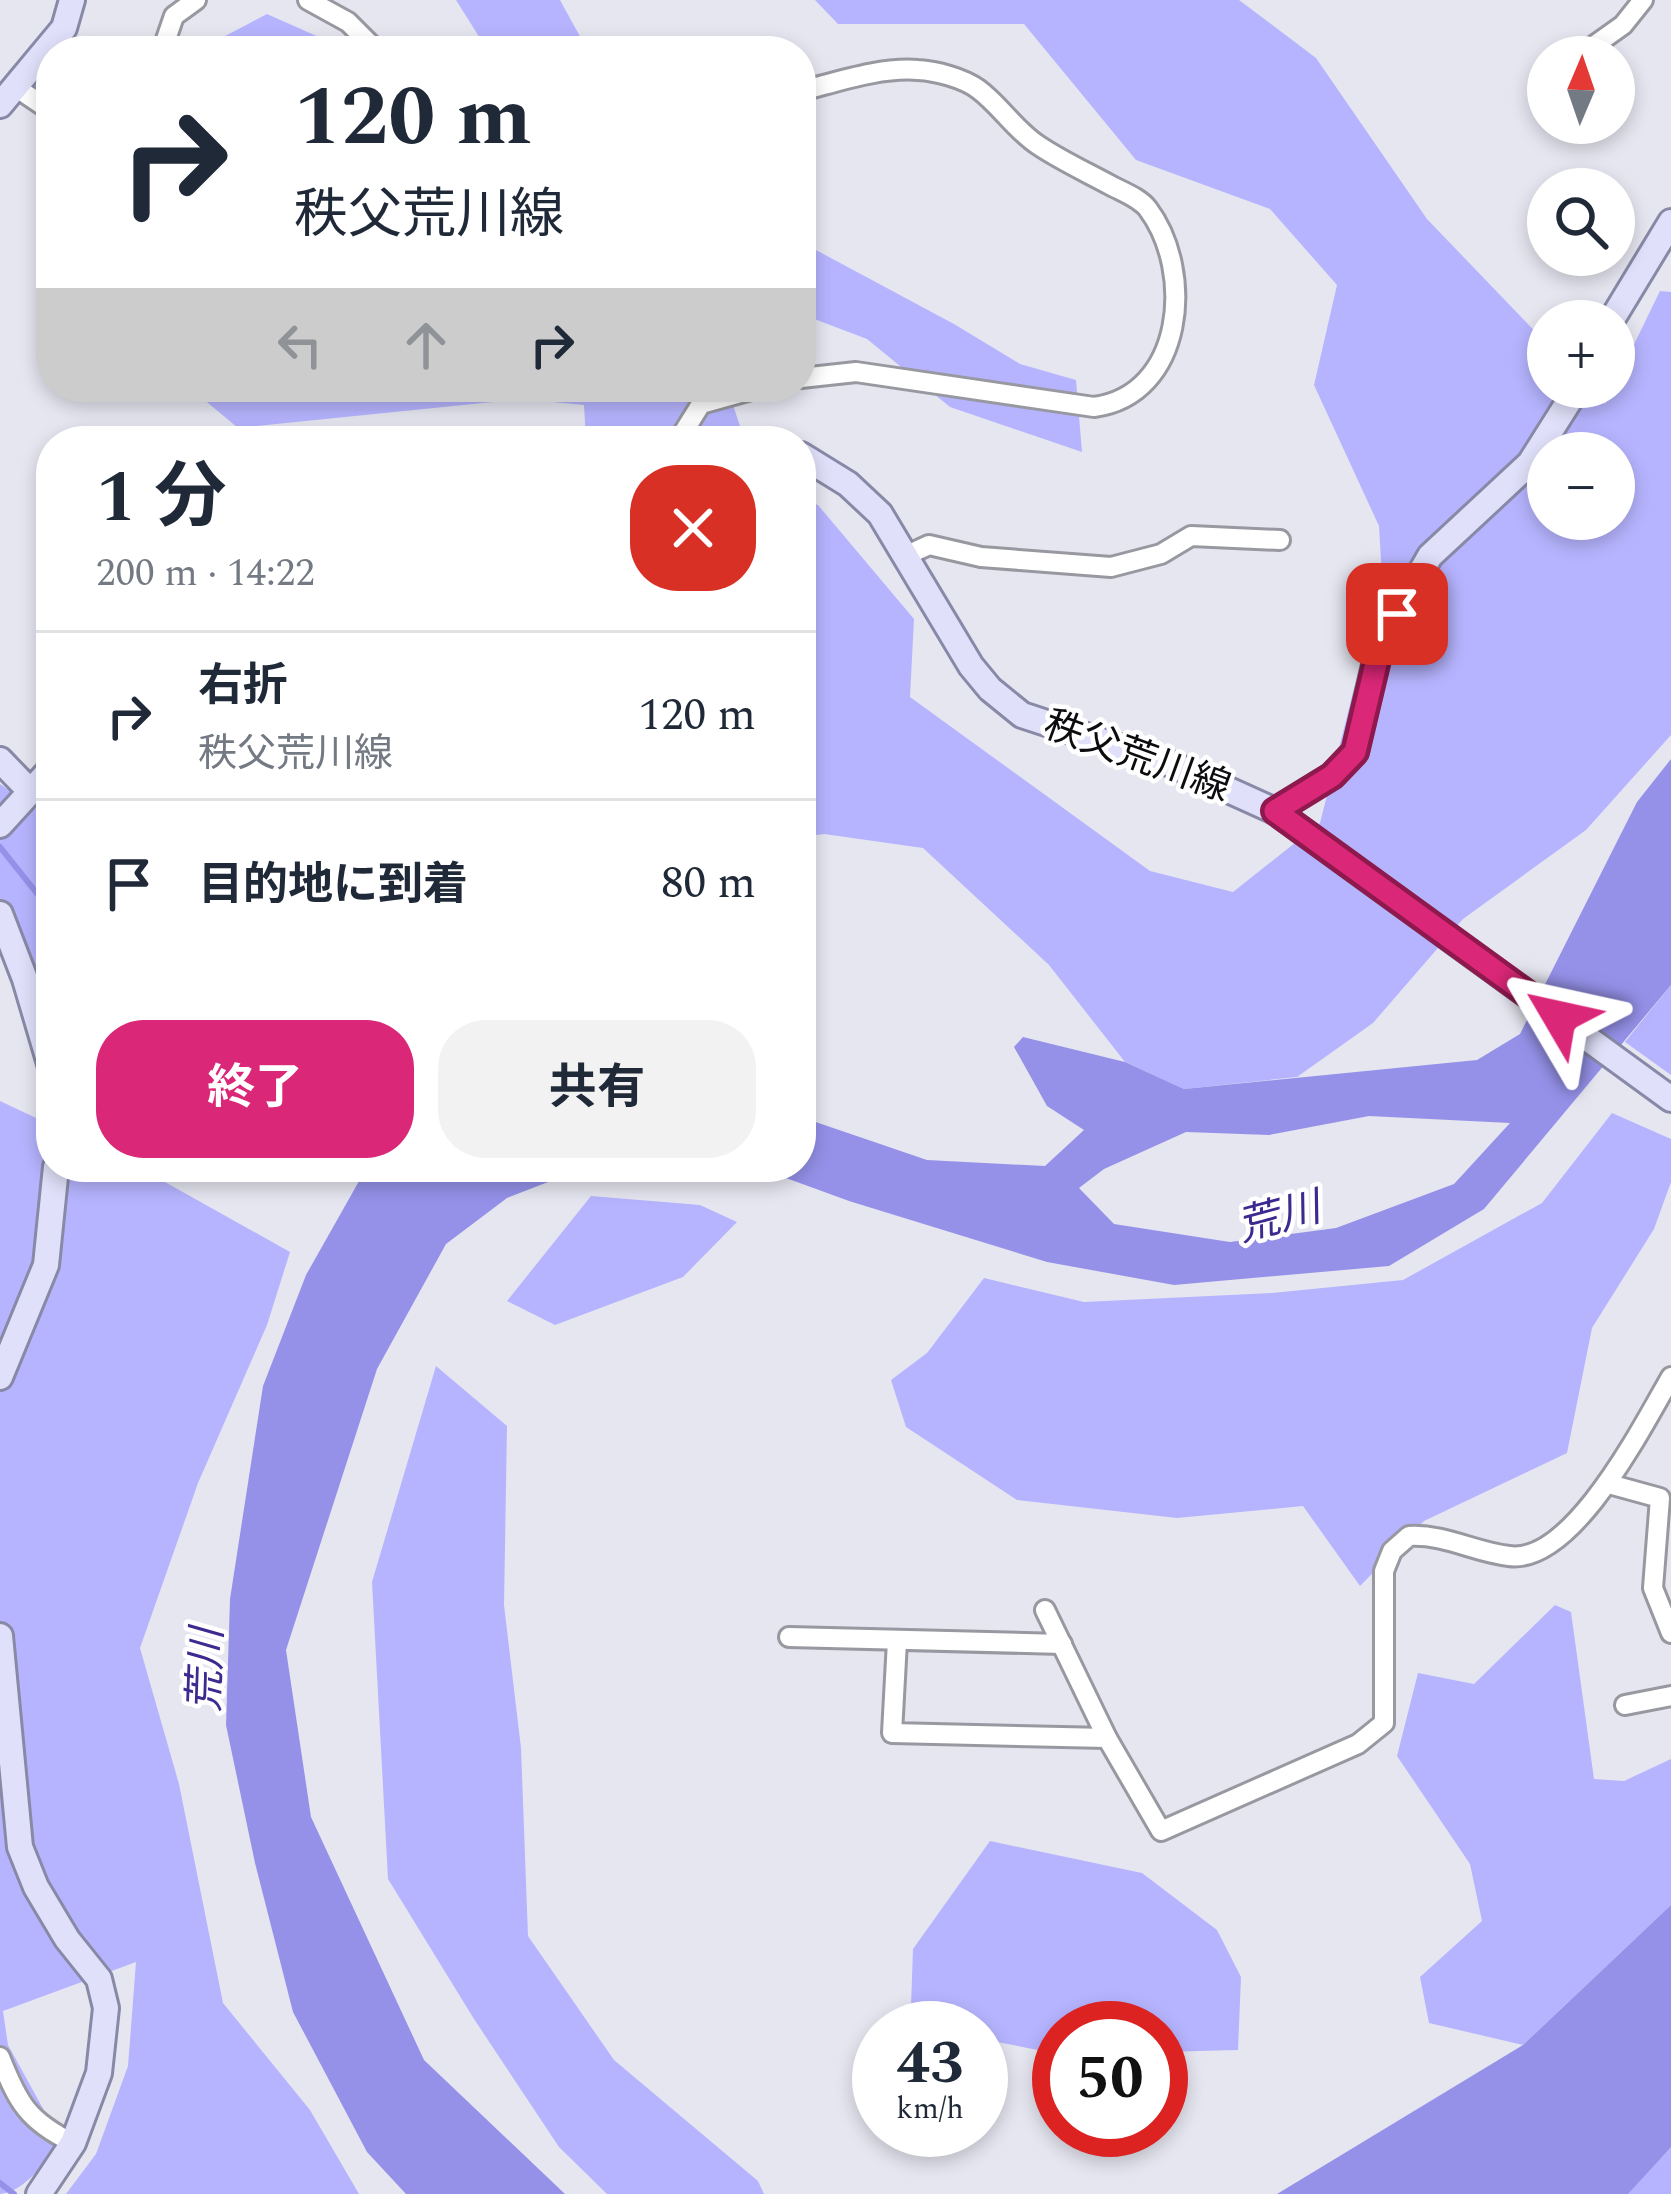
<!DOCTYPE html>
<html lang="ja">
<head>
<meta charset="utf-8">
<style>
  :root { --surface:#fff; --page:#f2f2f3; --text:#1f2937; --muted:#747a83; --line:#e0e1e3; --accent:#db2777 }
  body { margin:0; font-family:Spectral,"Noto Sans JP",serif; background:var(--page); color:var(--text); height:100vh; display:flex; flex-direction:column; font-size:45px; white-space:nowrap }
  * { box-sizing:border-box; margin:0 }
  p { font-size:39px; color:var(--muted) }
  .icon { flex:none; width:66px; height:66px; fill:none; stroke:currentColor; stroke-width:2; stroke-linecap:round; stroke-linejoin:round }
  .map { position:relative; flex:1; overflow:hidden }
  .side { position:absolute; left:36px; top:426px; width:780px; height:756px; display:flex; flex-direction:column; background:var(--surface); border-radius:48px; box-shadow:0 6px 18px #0003 }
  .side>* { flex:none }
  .guide { position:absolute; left:36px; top:36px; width:780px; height:366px; border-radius:48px; box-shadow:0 6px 18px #0003; background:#fff; color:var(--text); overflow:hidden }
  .needle { width:78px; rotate:2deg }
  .controls { position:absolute; left:1527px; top:36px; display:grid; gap:24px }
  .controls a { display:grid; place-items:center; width:108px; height:108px; border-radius:50%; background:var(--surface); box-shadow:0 6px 18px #0003; font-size:60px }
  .speed { position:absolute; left:852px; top:2001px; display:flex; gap:24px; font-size:60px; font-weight:700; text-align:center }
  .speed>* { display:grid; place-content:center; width:156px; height:156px; border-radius:50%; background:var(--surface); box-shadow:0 6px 18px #0003; line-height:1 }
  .speed small { font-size:30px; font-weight:400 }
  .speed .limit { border:18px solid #d22; background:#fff; color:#111 }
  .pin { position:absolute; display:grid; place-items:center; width:102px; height:102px; color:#fff; margin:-51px; border-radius:24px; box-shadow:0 6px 18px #0006 }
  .me { position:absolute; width:132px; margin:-66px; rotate:306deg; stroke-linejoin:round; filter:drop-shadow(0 0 9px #0008) }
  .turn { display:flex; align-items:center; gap:42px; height:252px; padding:0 60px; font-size:54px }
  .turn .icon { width:156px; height:156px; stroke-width:2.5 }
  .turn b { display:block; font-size:84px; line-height:102px }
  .lanes { display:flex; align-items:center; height:114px; padding:0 60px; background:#0003; justify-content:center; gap:60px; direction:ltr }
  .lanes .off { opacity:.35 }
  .round { display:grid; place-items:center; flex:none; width:126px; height:126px; border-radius:48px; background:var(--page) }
  .head { display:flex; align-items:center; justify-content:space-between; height:204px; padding:0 60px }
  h1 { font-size:72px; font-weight:700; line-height:90px }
  .action { display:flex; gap:24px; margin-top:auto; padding:24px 60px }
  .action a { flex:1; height:138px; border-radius:48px; background:var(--accent); color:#fff; font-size:48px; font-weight:700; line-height:138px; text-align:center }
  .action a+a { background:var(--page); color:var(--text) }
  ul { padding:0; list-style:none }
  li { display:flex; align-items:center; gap:36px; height:168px; padding:0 60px; border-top:3px solid var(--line) }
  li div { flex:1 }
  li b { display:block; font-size:45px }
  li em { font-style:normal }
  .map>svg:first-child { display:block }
</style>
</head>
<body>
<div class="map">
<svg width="1671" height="2194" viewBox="0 0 1671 2194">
  <rect width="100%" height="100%" fill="#e6e6f1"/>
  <g fill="#b6b4fe" fill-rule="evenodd">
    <path d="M 456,0 L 560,0 L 588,51 L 488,51 Z"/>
    <path d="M 815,0 L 1239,0 L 1316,58 L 1427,219 L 1548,345 L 1548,387 L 1588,387 L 1605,404 L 1660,291 L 1671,292 L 1671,735 L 1586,830 L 1463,919 L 1373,1023 L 1297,1077 L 1184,1089 L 1125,1062 L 1049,965 L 923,848 L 824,834 L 801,837 L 801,499 L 818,505 L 914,619 L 910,697 L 1150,871 L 1233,892 L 1320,823 L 1382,578 L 1379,526 L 1314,385 L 1337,285 L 1270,209 L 1136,160 L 1024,24 L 838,24 ZM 1548,453 L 1614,453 L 1614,519 L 1548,519 Z"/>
    <path d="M 267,14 L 321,38 L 336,51 L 212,51 L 212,43 Z"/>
    <path d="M 801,242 L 954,324 L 1020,364 L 1076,380 L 1082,452 L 950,407 L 867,339 L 801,314 Z"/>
    <path d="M 189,387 L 727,387 L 745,441 L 586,441 L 584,405 L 522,399 L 238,428 Z"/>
    <path d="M 0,784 L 51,819 L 51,1022 L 0,936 Z"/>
    <path d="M 1671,985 L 1671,1075 L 1625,1042 Z"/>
    <path d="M 0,1101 L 51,1125 L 51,1167 L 153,1167 L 156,1177 L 290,1252 L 267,1325 L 198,1483 L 140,1648 L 179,1784 L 223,2003 L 310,2110 L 359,2194 L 66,2194 L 96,2154 L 128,2066 L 136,1962 L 3,2011 L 8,2045 L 62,2143 C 45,2161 25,2192 0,2194 Z"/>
    <path d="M 1612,1113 L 1671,1139 L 1671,1182 L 1654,1229 L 1592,1328 L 1567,1453 L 1424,1521 L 1360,1586 L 1303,1506 L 1177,1518 L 1017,1500 L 906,1427 L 891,1380 L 927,1353 L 984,1278 L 1084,1302 L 1272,1293 L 1403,1280 L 1542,1203 Z"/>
    <path d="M 591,1196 L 700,1205 L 737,1222 L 683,1277 L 555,1325 L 507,1301 Z"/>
    <path d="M 436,1366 L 507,1426 L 504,1605 L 521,1748 L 528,1936 L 614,2060 L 758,2181 L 764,2194 L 607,2194 L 559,2147 L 474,2019 L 388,1879 L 372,1582 Z"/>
    <path d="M 1555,1605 L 1571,1612 L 1594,1779 L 1624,1781 L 1671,1759 L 1671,1905 L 1523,2045 L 1429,2023 L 1420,1977 L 1482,1921 L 1470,1864 L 1397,1756 L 1418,1673 L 1474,1684 Z"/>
    <path d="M 990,1841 L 1142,1873 L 1217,1930 L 1241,1977 L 1238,2050 L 1161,2052 L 1161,2028 L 1059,2028 L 1059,2054 L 981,2039 L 981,2028 L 918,2024 L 911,2006 L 913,1949 Z"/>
    <path d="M 1671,2146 L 1671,2194 L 1626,2194 Z"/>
  </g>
  <g fill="#9591e9" fill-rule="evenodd">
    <path d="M 1671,759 L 1671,985 L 1484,1209 L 1389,1266 L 1174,1285 L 1047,1262 L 849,1201 L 756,1167 L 801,1167 L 801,1117 L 927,1160 L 1045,1166 L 1084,1130 L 1047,1106 L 1014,1047 L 1023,1037 L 1125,1062 L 1184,1089 L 1477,1060 L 1520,1034 L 1637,802 ZM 1369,1116 L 1510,1123 L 1454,1184 L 1336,1228 L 1230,1242 L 1114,1224 L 1079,1188 L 1104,1169 L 1186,1132 L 1269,1135 Z"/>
    <path d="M 367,1167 L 587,1167 L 507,1198 L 446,1244 L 377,1369 L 286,1650 L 311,1817 L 424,2060 L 565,2194 L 406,2194 L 367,2152 L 293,2012 L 255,1863 L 226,1725 L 230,1599 L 263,1386 L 306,1275 Z"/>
    <path d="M 1671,1905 L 1671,2147 L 1628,2194 L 1277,2194 L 1523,2045 Z"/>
  </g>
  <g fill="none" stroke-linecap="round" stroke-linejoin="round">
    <g stroke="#9591e9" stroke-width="6">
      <path d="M 0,847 L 51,911"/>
      <path d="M 0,2183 L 14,2194"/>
    </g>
    <defs>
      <g id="minor">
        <path d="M 308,0 L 348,22 L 377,51"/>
        <path d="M 162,51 L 174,16 L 196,0"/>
        <path d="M 1578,57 L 1623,25 L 1643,0"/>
        <path d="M 14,86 L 51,111"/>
        <path d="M 1544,88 L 1548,84"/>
        <path d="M 801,91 C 837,82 880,67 918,70 C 936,71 963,78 978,89 C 1000,105 1015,130 1038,145 C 1060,160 1086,172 1110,185 C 1123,192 1140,198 1148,209 C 1195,272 1184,395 1094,407 L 856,372 L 801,378"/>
        <path d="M 678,441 L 701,404 L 762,387"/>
        <path d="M 905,556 L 929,545 L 981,557 L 1111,567 L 1161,554 L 1191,536 L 1280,540"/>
        <path d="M 1609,1484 L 1660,1498 L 1653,1588 L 1671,1633"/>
        <path d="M 1045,1610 L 1107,1738 L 1161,1831 L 1358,1744 L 1384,1723 L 1384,1571 L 1392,1551 L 1409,1536 C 1445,1534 1474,1552 1509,1556 C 1573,1565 1644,1423 1671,1377"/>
        <path d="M 789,1637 L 1062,1644"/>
        <path d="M 897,1641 L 892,1733 L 1107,1738"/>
        <path d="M 1625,1705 L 1671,1696"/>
        <path d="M 0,2057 C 18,2103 28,2121 73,2143"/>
      </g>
      <g id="major">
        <path d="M 0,105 L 64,28 L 72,0"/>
        <path d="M 1611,321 L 1671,222"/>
        <path d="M 708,441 L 747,441"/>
        <path d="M 801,455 L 848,484 L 880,514 L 971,666 L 990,689 L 1022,715 L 1171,764 L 1275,811 L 1671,1099"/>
        <path d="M 0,760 L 29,790"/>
        <path d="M 1275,811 L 1332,776 L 1355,752 L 1380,643 L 1430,556 L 1530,463 L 1578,387"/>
        <path d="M 0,825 L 51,769"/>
        <path d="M 0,914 L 25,979 L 51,1067"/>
        <path d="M 0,1377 L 46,1265 L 56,1167"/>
        <path d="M 0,1636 L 20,1847 L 36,1887 L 67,1939 L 99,1979 L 106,2008 L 99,2073 L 73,2143 L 39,2194"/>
      </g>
    </defs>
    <use href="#minor" stroke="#9898a1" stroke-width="24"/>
    <use href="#major" stroke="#8889a6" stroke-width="30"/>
    <use href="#minor" stroke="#fff" stroke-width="18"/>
    <use href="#major" stroke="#e0e0fa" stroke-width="24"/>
  </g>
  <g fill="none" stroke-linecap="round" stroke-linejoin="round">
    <defs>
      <path id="route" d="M 1397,614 L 1381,643 L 1355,752 L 1332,776 L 1275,811 L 1559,1017"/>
    </defs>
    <use href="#route" stroke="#8e194d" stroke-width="30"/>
    <use href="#route" stroke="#db2777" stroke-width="21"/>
  </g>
  <g text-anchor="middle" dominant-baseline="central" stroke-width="9" stroke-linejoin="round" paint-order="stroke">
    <g font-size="39" fill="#0d0d10" stroke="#fff">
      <text transform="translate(1137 757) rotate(20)">秩父荒川線</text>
    </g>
    <g font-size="42" font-style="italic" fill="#3d298f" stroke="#fff">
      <text transform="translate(1279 1218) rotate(-15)">荒川</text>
      <text transform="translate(207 1670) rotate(-88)">荒川</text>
    </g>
  </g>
</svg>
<div class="controls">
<a><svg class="needle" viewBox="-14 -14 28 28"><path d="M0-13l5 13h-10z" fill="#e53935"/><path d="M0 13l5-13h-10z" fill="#747a83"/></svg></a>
<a><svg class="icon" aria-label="search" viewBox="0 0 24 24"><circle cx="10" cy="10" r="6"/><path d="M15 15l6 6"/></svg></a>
<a>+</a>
<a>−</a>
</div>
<div class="speed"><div>43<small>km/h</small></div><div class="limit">50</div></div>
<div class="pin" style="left:1397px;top:614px;background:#d93025"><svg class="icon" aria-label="arrive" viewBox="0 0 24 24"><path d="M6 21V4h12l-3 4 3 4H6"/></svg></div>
<svg class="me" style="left:1559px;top:1017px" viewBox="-20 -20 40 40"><path d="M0-17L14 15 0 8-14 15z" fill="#db2777" stroke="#fff" stroke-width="4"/></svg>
<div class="guide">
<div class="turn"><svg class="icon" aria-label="right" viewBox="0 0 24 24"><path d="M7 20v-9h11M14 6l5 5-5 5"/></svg><div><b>120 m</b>秩父荒川線</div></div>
<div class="lanes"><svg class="icon off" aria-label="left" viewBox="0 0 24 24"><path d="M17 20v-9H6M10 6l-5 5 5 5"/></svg><svg class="icon off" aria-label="ahead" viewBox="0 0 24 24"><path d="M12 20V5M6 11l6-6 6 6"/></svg><svg class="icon" aria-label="right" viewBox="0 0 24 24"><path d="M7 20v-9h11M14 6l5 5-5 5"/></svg></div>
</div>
<section class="side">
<div class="head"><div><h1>1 分</h1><p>200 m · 14:22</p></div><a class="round" style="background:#d93025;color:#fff"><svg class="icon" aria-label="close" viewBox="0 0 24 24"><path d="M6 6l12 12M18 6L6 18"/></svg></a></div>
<ul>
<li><svg class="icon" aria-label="right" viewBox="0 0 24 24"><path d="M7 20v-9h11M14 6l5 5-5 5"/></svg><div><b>右折</b><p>秩父荒川線</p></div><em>120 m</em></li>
<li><svg class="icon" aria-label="arrive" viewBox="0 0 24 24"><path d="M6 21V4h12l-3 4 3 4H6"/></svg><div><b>目的地に到着</b></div><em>80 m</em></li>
</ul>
<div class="action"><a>終了</a><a>共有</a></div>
</section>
</div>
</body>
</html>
